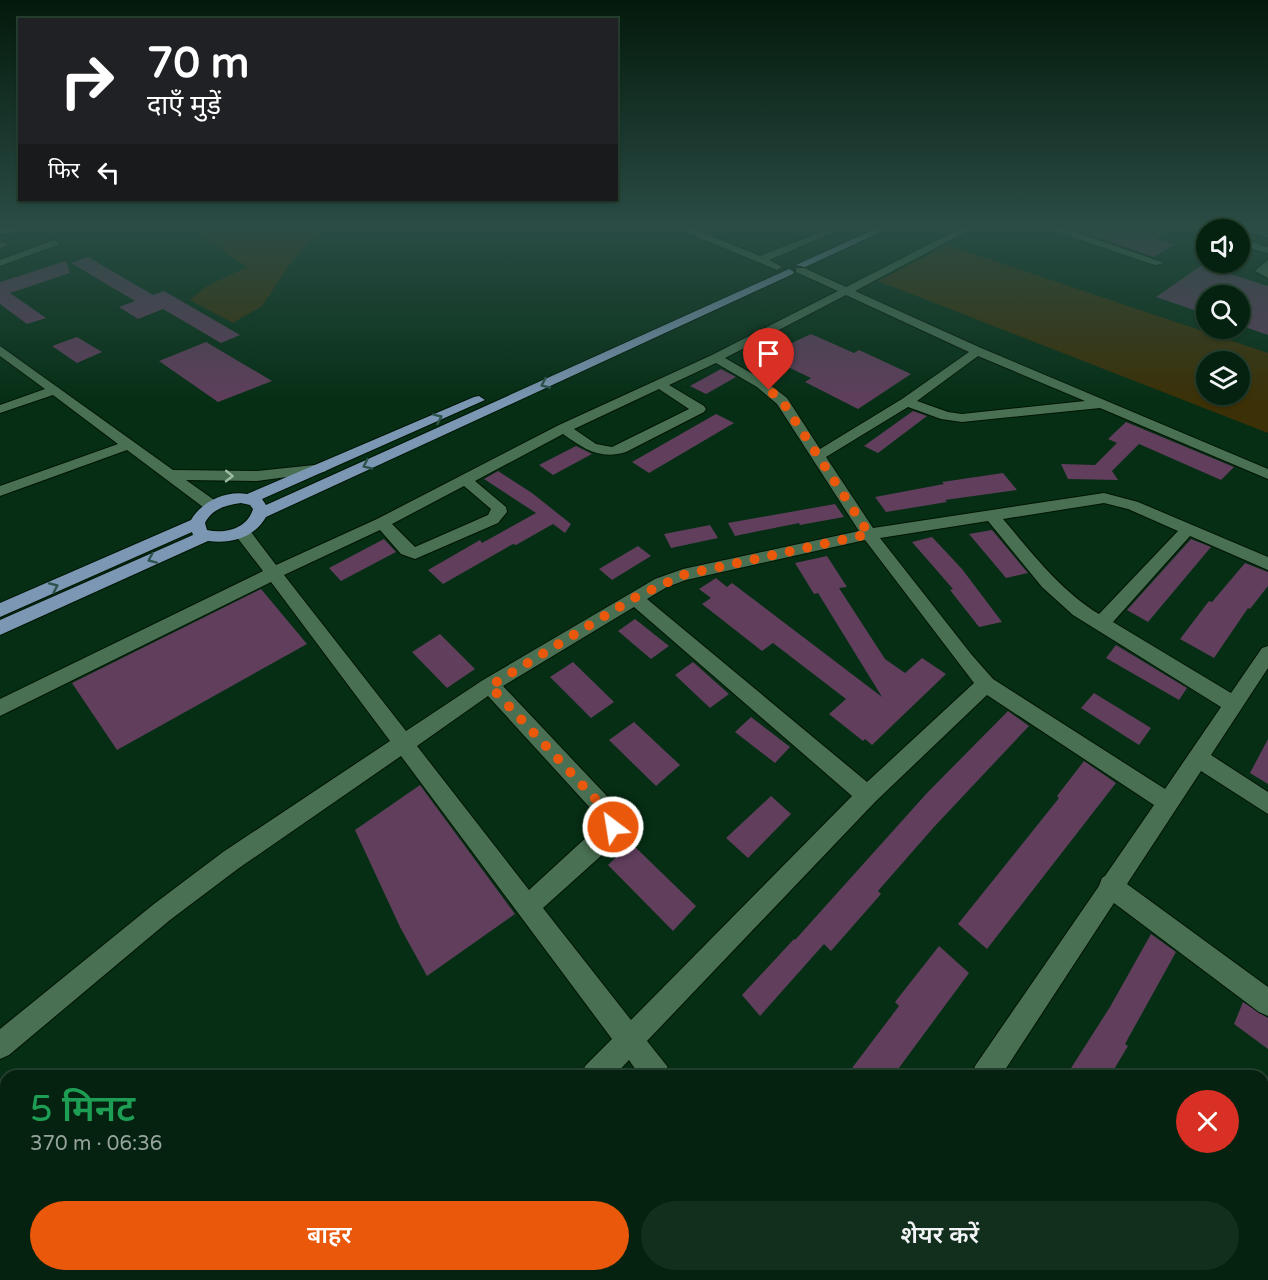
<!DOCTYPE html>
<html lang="hi">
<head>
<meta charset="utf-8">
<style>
  :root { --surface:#04220f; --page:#122f1d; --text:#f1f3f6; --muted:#97a49e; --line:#253f2f; --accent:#ea580c }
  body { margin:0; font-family:"Varela Round","Noto Sans Devanagari",sans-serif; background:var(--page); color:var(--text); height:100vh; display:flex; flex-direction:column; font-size:22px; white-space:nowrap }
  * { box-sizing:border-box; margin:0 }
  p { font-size:20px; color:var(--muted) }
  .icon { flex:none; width:33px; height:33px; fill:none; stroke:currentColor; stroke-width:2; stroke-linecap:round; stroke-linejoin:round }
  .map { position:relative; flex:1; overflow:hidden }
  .panel { position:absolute; left:0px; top:1070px; width:1269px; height:212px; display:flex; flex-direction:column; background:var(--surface); border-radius:18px 18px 0 0; box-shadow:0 2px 4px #0004,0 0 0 2px var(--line) }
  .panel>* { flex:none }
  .hud { position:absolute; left:18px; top:18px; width:600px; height:183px; border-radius:0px; box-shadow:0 2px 4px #0004,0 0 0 2px var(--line); background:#202124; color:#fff; overflow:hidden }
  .tools { position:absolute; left:1196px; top:219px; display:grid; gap:12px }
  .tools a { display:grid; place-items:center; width:54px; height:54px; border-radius:50%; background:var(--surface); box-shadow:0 2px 4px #0004,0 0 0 2px var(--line); font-size:30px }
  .pin { position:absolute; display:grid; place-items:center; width:51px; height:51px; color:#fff; margin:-62px -26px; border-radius:50% 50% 50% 0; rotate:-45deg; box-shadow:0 0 6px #0007 }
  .pin .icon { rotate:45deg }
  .me { position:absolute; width:66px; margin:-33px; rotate:329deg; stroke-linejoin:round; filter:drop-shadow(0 0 4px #0008) }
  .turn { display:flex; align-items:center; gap:21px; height:126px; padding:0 30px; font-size:27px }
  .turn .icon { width:78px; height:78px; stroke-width:2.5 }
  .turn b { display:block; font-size:42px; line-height:51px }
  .then { display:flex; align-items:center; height:57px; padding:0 30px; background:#0003; gap:12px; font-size:22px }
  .round { display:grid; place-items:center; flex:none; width:63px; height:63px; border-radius:32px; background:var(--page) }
  .overview { display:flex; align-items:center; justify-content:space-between; height:102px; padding:0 30px }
  h1 { font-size:36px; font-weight:600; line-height:45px; color:#1e9e55 }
  .primary-button { display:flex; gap:12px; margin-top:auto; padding:12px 30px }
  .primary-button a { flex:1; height:69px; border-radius:36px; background:var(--accent); color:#fff; font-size:24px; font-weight:600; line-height:69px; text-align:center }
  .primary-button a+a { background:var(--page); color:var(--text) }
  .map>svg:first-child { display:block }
</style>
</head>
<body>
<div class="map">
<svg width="1268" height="1280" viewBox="0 0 1268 1280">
  <rect width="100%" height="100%" fill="#052e14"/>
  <g fill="#3c3006" fill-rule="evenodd">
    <path d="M 194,225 L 323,225 L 290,264 L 262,306 L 233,323 L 190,300 L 207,286 L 247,267 L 209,241 Z"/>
    <path d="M 947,245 L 1268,353 L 1268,433 L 878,281 ZM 1206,362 L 1239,362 L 1239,394 L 1206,394 Z"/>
  </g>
  <g fill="#603e5c">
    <path d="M 1073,225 L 1175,225 L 1156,239 L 1175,244 L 1154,257 L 1071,228 Z"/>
    <path d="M 88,257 L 153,295 L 164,291 L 240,335 L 221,343 L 163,309 L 138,319 L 119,307 L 135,301 L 71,263 Z"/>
    <path d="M 66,261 L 70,273 L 10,293 L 46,318 L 27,324 L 0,304 L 0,282 Z"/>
    <path d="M 1202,265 L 1268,286 L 1268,335 L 1239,325 L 1239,296 L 1206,296 L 1206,314 L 1156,297 Z"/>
    <path d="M 811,334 L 854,353 L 859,350 L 911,374 L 858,409 L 805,382 L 811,378 L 765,356 Z"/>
    <path d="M 77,337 L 102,352 L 77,363 L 52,346 Z"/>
    <path d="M 206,342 L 272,381 L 218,402 L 159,361 Z"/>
    <path d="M 721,369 L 736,377 L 706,394 L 690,386 Z"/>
    <path d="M 913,411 L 927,416 L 878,453 L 864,446 Z"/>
    <path d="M 716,414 L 734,423 L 649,473 L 632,462 Z"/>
    <path d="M 1126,422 L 1234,467 L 1221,480 L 1139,444 L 1112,471 L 1118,480 L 1068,479 L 1061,464 L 1095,465 L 1117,443 L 1108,439 Z"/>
    <path d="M 576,446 L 592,454 L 553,475 L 539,465 Z"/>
    <path d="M 498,471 L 532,493 L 571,524 L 565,533 L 553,524 L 516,545 L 513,544 L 443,584 L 428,570 L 480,540 L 482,543 L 536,513 L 484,479 Z"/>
    <path d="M 1003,473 L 1017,490 L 945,500 L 947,502 L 886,512 L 875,497 L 944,484 L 942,482 Z"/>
    <path d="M 835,504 L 844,517 L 800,525 L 799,523 L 735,536 L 728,523 Z"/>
    <path d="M 710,525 L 718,538 L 671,548 L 664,534 Z"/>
    <path d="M 992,530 L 1028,573 L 1006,578 L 969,534 Z"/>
    <path d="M 932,537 L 962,569 L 1002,622 L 979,627 L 950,590 L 953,589 L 912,542 Z"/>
    <path d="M 384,539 L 396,552 L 341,581 L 329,568 Z"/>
    <path d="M 1191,539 L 1211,547 L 1148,622 L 1127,610 Z"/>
    <path d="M 638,546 L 651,556 L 612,580 L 599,569 Z"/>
    <path d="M 827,556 L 847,587 L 839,588 L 885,659 L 905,673 L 922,658 L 946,674 L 872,745 L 865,739 L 863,741 L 829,714 L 846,699 L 773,643 L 762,651 L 702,604 L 711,598 L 699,589 L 716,578 L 727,587 L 732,583 L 882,697 L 818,593 L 814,594 L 795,563 Z"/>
    <path d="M 1245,563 L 1268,572 L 1268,586 L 1250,609 L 1248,608 L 1214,658 L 1180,639 L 1209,601 L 1212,602 Z"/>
    <path d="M 261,589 L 307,644 L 117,750 L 72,683 Z"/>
    <path d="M 635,619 L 669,646 L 651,659 L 618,631 Z"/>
    <path d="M 440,634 L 475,669 L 447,688 L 412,652 Z"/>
    <path d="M 1116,645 L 1187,688 L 1179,700 L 1106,658 Z"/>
    <path d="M 573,662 L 614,702 L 591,718 L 550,677 Z"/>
    <path d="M 693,662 L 729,694 L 710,708 L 675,675 Z"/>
    <path d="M 1094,693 L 1151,728 L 1139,745 L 1081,708 Z"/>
    <path d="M 1008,711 L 1029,726 L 934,827 L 878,891 L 881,894 L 831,951 L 824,944 L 760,1016 L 742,995 L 794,939 L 795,940 L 927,793 Z"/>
    <path d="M 751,717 L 790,747 L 775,763 L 735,732 Z"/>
    <path d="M 634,722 L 680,765 L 656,786 L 609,740 Z"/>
    <path d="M 1268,739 L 1268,784 L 1250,773 Z"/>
    <path d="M 1084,761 L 1116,783 L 987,949 L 958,924 L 1059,798 L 1057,796 Z"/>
    <path d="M 420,785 L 515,914 L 427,976 L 400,927 L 355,830 Z"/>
    <path d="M 771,796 L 791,814 L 748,858 L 726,838 Z"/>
    <path d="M 631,843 L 696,906 L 673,931 L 608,865 Z"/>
    <path d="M 1151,934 L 1176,952 L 1125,1044 L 1128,1046 L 1110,1076 L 1066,1076 L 1110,1007 Z"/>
    <path d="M 939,946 L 969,973 L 893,1076 L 846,1076 L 899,1006 L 895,1002 Z"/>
    <path d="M 1243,1002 L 1268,1018 L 1268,1049 L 1234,1024 Z"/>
  </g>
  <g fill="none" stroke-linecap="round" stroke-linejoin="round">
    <defs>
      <g id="minor">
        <path d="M 696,225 L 708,225 L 699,231 L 760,256 L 836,226 L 844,228 L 769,260 L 782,267 L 777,270 L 688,233 L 688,229 Z"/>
        <path d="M 967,225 L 979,225 L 855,291 L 981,348 L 1268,469 L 1268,479 L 1100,408 L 962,422 L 941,419 L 908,407 L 826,457 L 873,528 L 1104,493 L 1138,502 L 1268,557 L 1268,570 L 1190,536 L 1113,622 L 1231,693 L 1262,648 L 1268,646 L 1268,668 L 1211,755 L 1268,792 L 1268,814 L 1201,771 L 1127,884 L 1268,987 L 1268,1016 L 1259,1012 L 1114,903 L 1001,1076 L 972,1076 L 975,1066 L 1099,886 L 1102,878 L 1105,876 L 1154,805 L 987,695 L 875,802 L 647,1041 L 667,1066 L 670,1076 L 640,1076 L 629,1060 L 614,1076 L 582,1076 L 585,1066 L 612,1039 L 401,756 L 239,868 L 170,920 L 9,1055 L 0,1059 L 0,1029 L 154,904 L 223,852 L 390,741 L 271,582 L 0,716 L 0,699 L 263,571 L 236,536 L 234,532 L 236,528 L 248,528 L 276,565 L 377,519 L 559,425 L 712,355 L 838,291 L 796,272 L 796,268 L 804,268 L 846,287 ZM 846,295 L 969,352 L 902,399 L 820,449 L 787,398 L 765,381 L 725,358 ZM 978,356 L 1085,401 L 962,414 L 948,412 L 917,401 ZM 716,363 L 757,387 L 777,404 L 859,531 L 683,569 L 655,579 L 483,680 L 406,731 L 284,575 L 380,530 L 401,554 L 415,559 L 498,523 L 507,512 L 506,507 L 475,481 L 563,434 C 584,449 600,460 626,452 L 704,412 L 706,409 L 704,406 L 669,385 ZM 659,389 L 689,409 L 612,447 L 596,444 L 574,429 ZM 464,486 L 491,509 L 488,515 L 415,547 L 392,524 ZM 1104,503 L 1128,509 L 1178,531 L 1099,614 C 1060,590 1032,553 1003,519 ZM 988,521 L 1042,587 L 1073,615 L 1221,707 L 1165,789 L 993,679 L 971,654 L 880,538 ZM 865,540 L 974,683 L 867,782 L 647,599 L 667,587 L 686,580 ZM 634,607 L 852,796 L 631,1020 L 543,908 L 612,846 C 621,835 628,826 622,812 L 503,686 ZM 488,696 L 603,822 L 529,890 L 417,746 Z"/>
        <path d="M 1061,225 L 1071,225 L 1067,229 L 1164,263 L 1155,265 L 1057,232 L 1055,230 Z"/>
        <path d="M 1177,225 L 1192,225 L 1207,230 L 1206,235 Z"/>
        <path d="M 1230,225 L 1245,225 L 1268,232 L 1268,238 Z"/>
        <path d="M 24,226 L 27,227 L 27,231 L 0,234 L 0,228 Z"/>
        <path d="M 1239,239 L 1268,247 L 1268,253 L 1239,245 Z"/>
        <path d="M 54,240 L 59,243 L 57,245 L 0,266 L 0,260 Z"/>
        <path d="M 0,242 L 6,243 L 8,245 L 0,248 Z"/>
        <path d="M 1268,260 L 1268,278 L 1255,271 Z"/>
        <path d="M 0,346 L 173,470 L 257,471 L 324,464 L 331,468 L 324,472 L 257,481 L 186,480 L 217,502 L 220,506 L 217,510 L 207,510 L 127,450 L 0,496 L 0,486 L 118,444 L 53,395 L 0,413 L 0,405 L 45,389 L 0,356 Z"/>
        <path d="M 1263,1186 L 1268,1188 L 1268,1218 L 1263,1216 Z"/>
        <path d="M 385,1275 L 420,1275 L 418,1280 L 383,1280 Z"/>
        <path d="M 798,1275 L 832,1275 L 834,1280 L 800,1280 Z"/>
        <path d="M 841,1275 L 874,1275 L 872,1280 L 839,1280 Z"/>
        <path d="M 1126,1275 L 1161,1275 L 1163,1280 L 1128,1280 Z"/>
        <path d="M 1197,1275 L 1230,1275 L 1228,1280 L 1195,1280 Z"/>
      </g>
      <g id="major">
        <path d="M 884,225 L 896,225 L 805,267 L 796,265 Z"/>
        <path d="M 789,269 L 794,272 L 793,274 L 266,517 C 254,538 231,544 208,541 L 0,635 L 0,620 L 193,535 L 192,532 L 0,617 L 0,603 L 191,520 C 201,502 226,490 247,494 L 474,397 L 479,396 L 485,400 L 262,499 L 266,505 ZM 241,503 L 250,505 L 253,509 C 247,529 225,534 207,530 L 205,523 C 212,509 226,505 241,503 Z"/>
      </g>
    </defs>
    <use href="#minor" stroke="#001403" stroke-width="2"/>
    <use href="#major" stroke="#001403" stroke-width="2"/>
    <use href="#minor" fill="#497052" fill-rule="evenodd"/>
    <use href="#major" fill="#7b97b4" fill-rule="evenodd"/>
  </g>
  <defs><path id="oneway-chevron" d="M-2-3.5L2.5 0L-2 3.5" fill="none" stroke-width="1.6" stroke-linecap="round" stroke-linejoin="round" transform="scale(1.5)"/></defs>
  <g stroke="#2e534c">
    <use href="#oneway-chevron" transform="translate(545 384) rotate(155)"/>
    <use href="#oneway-chevron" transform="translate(438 418) rotate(-24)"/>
    <use href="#oneway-chevron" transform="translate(367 465) rotate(155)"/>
    <use href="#oneway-chevron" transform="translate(152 559) rotate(156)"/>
    <use href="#oneway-chevron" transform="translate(54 587) rotate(-24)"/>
  </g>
  <use stroke="#9ebba4" href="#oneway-chevron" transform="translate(229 476) rotate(1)"/>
  <linearGradient id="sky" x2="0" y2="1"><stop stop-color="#03190b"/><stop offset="0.56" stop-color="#2a4c45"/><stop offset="1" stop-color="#2a4c45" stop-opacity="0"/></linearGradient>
  <rect width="1268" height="404" fill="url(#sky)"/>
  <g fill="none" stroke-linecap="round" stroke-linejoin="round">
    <path stroke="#ea580c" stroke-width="10" stroke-dasharray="0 18" d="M 613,827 L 614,819 L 490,686 L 634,598 L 683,575 L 869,534 L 782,401 L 769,390"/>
  </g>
</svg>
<div class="tools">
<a><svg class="icon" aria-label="sound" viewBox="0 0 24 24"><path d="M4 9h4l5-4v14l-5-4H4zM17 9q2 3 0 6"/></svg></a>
<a><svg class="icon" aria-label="search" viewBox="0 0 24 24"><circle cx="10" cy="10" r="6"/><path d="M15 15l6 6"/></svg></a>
<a><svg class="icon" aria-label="layers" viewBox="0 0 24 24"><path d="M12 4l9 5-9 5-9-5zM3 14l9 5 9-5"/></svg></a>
</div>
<div class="pin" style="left:769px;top:390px;background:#d93025"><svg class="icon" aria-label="arrive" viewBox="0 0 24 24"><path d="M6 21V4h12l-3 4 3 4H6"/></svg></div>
<svg class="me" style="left:613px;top:827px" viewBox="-20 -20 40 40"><circle r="17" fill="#ea580c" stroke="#fff" stroke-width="3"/><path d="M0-11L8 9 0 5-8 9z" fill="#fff"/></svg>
<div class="hud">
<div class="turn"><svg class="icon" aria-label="right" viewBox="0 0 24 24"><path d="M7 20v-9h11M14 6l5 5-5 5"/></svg><div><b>70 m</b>दाएँ मुड़ें</div></div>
<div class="then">फिर<svg class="icon" aria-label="left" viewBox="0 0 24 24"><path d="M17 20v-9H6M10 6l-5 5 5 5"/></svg></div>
</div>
<section class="panel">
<div class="overview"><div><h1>5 मिनट</h1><p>370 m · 06:36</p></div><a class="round" style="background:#d93025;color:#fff"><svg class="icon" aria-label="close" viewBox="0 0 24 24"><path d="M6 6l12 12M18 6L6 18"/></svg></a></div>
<div class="primary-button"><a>बाहर</a><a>शेयर करें</a></div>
</section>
</div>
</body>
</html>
